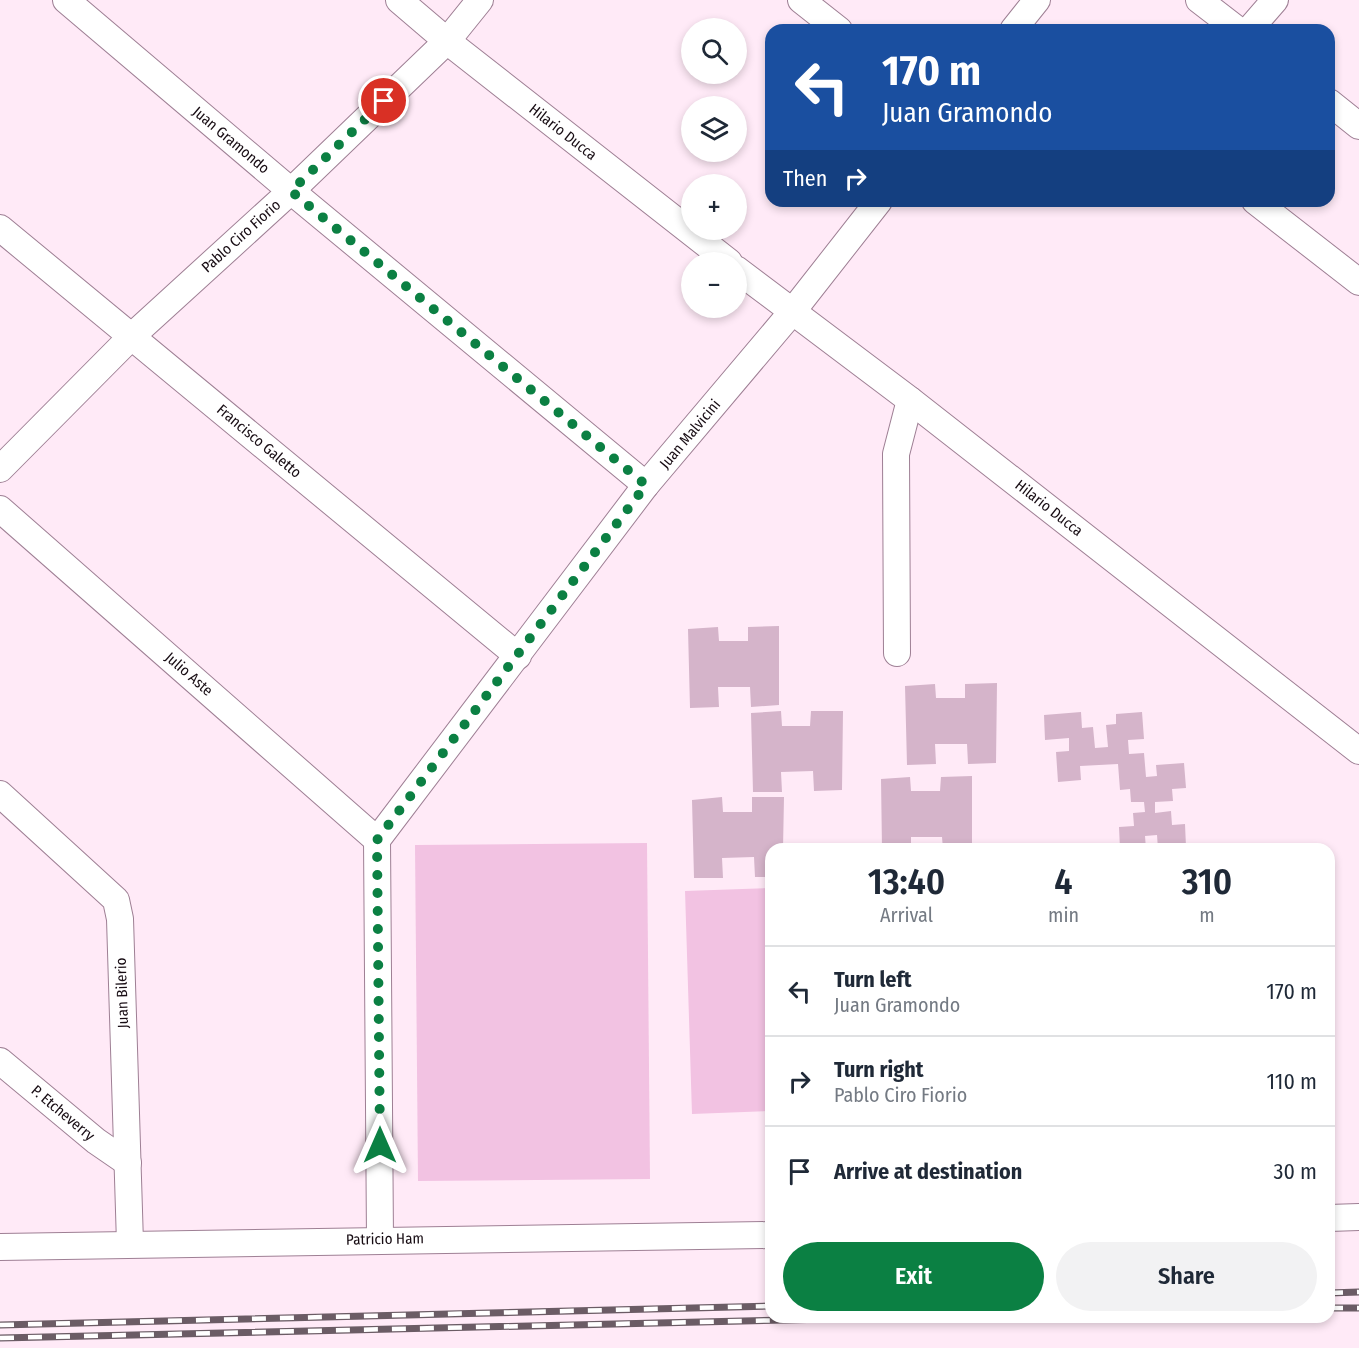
<!DOCTYPE html>
<html lang="en">
<head>
<meta charset="utf-8">
<style>
  :root { --surface:#fff; --page:#f2f2f3; --text:#1f2937; --muted:#747a83; --line:#e0e1e3; --accent:#0b8043 }
  body { margin:0; font-family:"Fira Sans Condensed",sans-serif; background:var(--page); color:var(--text); height:100vh; display:flex; flex-direction:column; font-size:22px; white-space:nowrap }
  * { box-sizing:border-box; margin:0 }
  p { font-size:20px; color:var(--muted) }
  .icon { flex:none; width:33px; height:33px; fill:none; stroke:currentColor; stroke-width:2; stroke-linecap:round; stroke-linejoin:round }
  .map { position:relative; flex:1; overflow:hidden }
  .sheet { position:absolute; left:765px; top:843px; width:570px; height:480px; display:flex; flex-direction:column; background:var(--surface); border-radius:18px; box-shadow:0 3px 9px #0003 }
  .sheet>* { flex:none }
  .hud { position:absolute; left:765px; top:24px; width:570px; height:183px; border-radius:18px; box-shadow:0 3px 9px #0003; background:#1a4fa0; color:#fff; overflow:hidden }
  .buttons { position:absolute; left:681px; top:18px; display:grid; gap:12px }
  .buttons a { display:grid; place-items:center; width:66px; height:66px; border-radius:50%; background:var(--surface); box-shadow:0 3px 9px #0003; font-size:30px }
  .pin { position:absolute; display:grid; place-items:center; width:51px; height:51px; color:#fff; margin:-26px; border:3px solid #fff; border-radius:50%; box-shadow:0 2px 6px #0007 }
  .me { position:absolute; width:66px; margin:-33px; rotate:0deg; stroke-linejoin:round; filter:drop-shadow(0 0 4px #0008) }
  .turn { display:flex; align-items:center; gap:21px; height:126px; padding:0 18px; font-size:27px }
  .turn .icon { width:78px; height:78px; stroke-width:2.5 }
  .turn b { display:block; font-size:42px; line-height:51px }
  .then { display:flex; align-items:center; height:57px; padding:0 18px; background:#0003; gap:12px; font-size:22px }
  .eta { display:flex; justify-content:space-evenly; align-items:center; height:102px; text-align:center }
  .eta b { font-size:36px; font-weight:600; line-height:42px }
  .primary-button { display:flex; gap:12px; margin-top:auto; padding:12px 18px }
  .primary-button a { flex:1; height:69px; border-radius:36px; background:var(--accent); color:#fff; font-size:24px; font-weight:600; line-height:69px; text-align:center }
  .primary-button a+a { background:var(--page); color:var(--text) }
  ul { padding:0; list-style:none }
  li { display:flex; align-items:center; gap:18px; height:90px; padding:0 18px; border-top:2px solid var(--line) }
  li div { flex:1 }
  li b { display:block; font-size:22px }
  li em { font-style:normal }
  .map>svg:first-child { display:block }
</style>
</head>
<body>
<div class="map">
<svg width="1359" height="1348" viewBox="0 0 1359 1348">
  <rect width="100%" height="100%" fill="#ffeaf7"/>
  <g fill="#f2c2e2">
    <path d="M 647,843 L 650,1179 L 418,1181 L 415,845 Z"/>
    <path d="M 771,888 L 771,1111 L 692,1114 L 685,891 Z"/>
  </g>
  <g fill="#d5b4ca">
    <path d="M 779,626 L 779,705 L 751,707 L 750,687 L 718,687 L 719,707 L 690,708 L 688,629 L 718,627 L 719,641 L 748,641 L 748,627 Z"/>
    <path d="M 997,683 L 996,763 L 968,764 L 967,744 L 935,744 L 936,764 L 907,765 L 905,686 L 935,684 L 936,698 L 965,698 L 965,684 Z"/>
    <path d="M 781,711 L 782,726 L 810,726 L 811,711 L 843,711 L 842,790 L 814,791 L 813,771 L 781,772 L 782,792 L 753,792 L 751,713 Z"/>
    <path d="M 1081,712 L 1082,728 L 1093,727 L 1095,748 L 1108,747 L 1106,725 L 1116,724 L 1116,714 L 1142,712 L 1144,739 L 1128,740 L 1129,754 L 1144,753 L 1146,777 L 1157,776 L 1156,765 L 1184,763 L 1186,788 L 1172,789 L 1173,801 L 1155,802 L 1155,813 L 1171,811 L 1172,825 L 1185,824 L 1186,847 L 1194,847 L 1194,849 L 1158,849 L 1157,835 L 1145,836 L 1146,849 L 1120,849 L 1119,827 L 1134,826 L 1133,813 L 1145,812 L 1144,802 L 1131,802 L 1130,789 L 1120,790 L 1118,764 L 1080,766 L 1081,780 L 1058,782 L 1056,752 L 1069,751 L 1069,738 L 1045,740 L 1044,715 Z"/>
    <path d="M 972,776 L 972,849 L 943,849 L 942,837 L 911,837 L 911,849 L 882,849 L 881,779 L 910,777 L 911,791 L 940,791 L 941,777 Z"/>
    <path d="M 722,797 L 723,812 L 752,812 L 752,797 L 784,797 L 783,849 L 771,849 L 771,877 L 755,877 L 754,857 L 722,858 L 723,878 L 694,878 L 692,800 Z"/>
  </g>
  <g fill="none" stroke-linecap="round" stroke-linejoin="round">
    <defs>
      <g id="minor">
        <path d="M 66,0 L 291,191 L 646,485"/>
        <path d="M 399,0 L 447,41 L 729,262"/>
        <path d="M 801,0 L 839,30"/>
        <path d="M 1199,0 L 1238,30"/>
        <path d="M 1013,30 L 1037,0"/>
        <path d="M 1249,30 L 1275,0"/>
        <path d="M 1329,102 L 1359,126"/>
        <path d="M 1255,201 L 1359,282"/>
        <path d="M 0,228 L 518,656"/>
        <path d="M 736,269 L 910,400 L 1359,751"/>
        <path d="M 0,469 L 132,336 L 291,191 L 447,41 L 480,0"/>
        <path d="M 0,509 L 377,840"/>
        <path d="M 897,653 L 896,454 L 910,400"/>
        <path d="M 0,794 L 116,900 L 120,919 L 130,1243"/>
        <path d="M 0,1061 L 96,1141 L 128,1163"/>
        <path d="M 1329,1218 L 1359,1217"/>
        <path d="M 380,1239 L 377,840 L 646,485 L 792,312 L 879,201"/>
        <path d="M 0,1247 L 771,1235"/>
      </g>
    </defs>
    <use href="#minor" stroke="#9e7f94" stroke-width="28"/>
    <use href="#minor" stroke="#fff" stroke-width="26"/>
    <defs>
      <g id="rail">
        <path d="M 1329,1293 L 1359,1292"/>
        <path d="M 1329,1308 L 1359,1308"/>
        <path d="M 0,1325 L 771,1306"/>
        <path d="M 0,1338 L 918,1317"/>
      </g>
    </defs>
    <use href="#rail" stroke="#6b5c65" stroke-width="7"/>
    <use href="#rail" stroke="#fff" stroke-width="4.5" stroke-dasharray="14" stroke-linecap="butt"/>
  </g>
  <g fill="none" stroke-linecap="round" stroke-linejoin="round">
    <path stroke="#0b8043" stroke-width="10" stroke-dasharray="0 18" d="M 380,1145 L 377,840 L 646,485 L 291,191 L 384,101"/>
  </g>
  <g text-anchor="middle" dominant-baseline="central" stroke-width="4.5" stroke-linejoin="round" paint-order="stroke">
    <g font-size="15" fill="#170c13" stroke="#fff">
      <text transform="translate(563 132) rotate(38)">Hilario Ducca</text>
      <text transform="translate(231 140) rotate(40)">Juan Gramondo</text>
      <text transform="translate(241 236) rotate(-42)">Pablo Ciro Fiorio</text>
      <text transform="translate(690 434) rotate(-50)">Juan Malvicini</text>
      <text transform="translate(259 441) rotate(40)">Francisco Galetto</text>
      <text transform="translate(1049 508) rotate(38)">Hilario Ducca</text>
      <text transform="translate(189 674) rotate(41)">Julio Aste</text>
      <text transform="translate(122 993) rotate(-92)">Juan Bilerio</text>
      <text transform="translate(63 1113) rotate(40)">P. Etcheverry</text>
      <text transform="translate(385 1239) rotate(-1)">Patricio Ham</text>
    </g>
  </g>
</svg>
<div class="buttons">
<a><svg class="icon" aria-label="search" viewBox="0 0 24 24"><circle cx="10" cy="10" r="6"/><path d="M15 15l6 6"/></svg></a>
<a><svg class="icon" aria-label="layers" viewBox="0 0 24 24"><path d="M12 4l9 5-9 5-9-5zM3 14l9 5 9-5"/></svg></a>
<a>+</a>
<a>−</a>
</div>
<div class="pin" style="left:384px;top:101px;background:#d93025"><svg class="icon" aria-label="arrive" viewBox="0 0 24 24"><path d="M6 21V4h12l-3 4 3 4H6"/></svg></div>
<svg class="me" style="left:380px;top:1145px" viewBox="-20 -20 40 40"><path d="M0-17L14 15 0 8-14 15z" fill="#0b8043" stroke="#fff" stroke-width="4"/></svg>
<div class="hud">
<div class="turn"><svg class="icon" aria-label="left" viewBox="0 0 24 24"><path d="M17 20v-9H6M10 6l-5 5 5 5"/></svg><div><b>170 m</b>Juan Gramondo</div></div>
<div class="then">Then<svg class="icon" aria-label="right" viewBox="0 0 24 24"><path d="M7 20v-9h11M14 6l5 5-5 5"/></svg></div>
</div>
<section class="sheet">
<div class="eta">
<div><b>13:40</b><p>Arrival</p></div>
<div><b>4</b><p>min</p></div>
<div><b>310</b><p>m</p></div>
</div>
<ul>
<li><svg class="icon" aria-label="left" viewBox="0 0 24 24"><path d="M17 20v-9H6M10 6l-5 5 5 5"/></svg><div><b>Turn left</b><p>Juan Gramondo</p></div><em>170 m</em></li>
<li><svg class="icon" aria-label="right" viewBox="0 0 24 24"><path d="M7 20v-9h11M14 6l5 5-5 5"/></svg><div><b>Turn right</b><p>Pablo Ciro Fiorio</p></div><em>110 m</em></li>
<li><svg class="icon" aria-label="arrive" viewBox="0 0 24 24"><path d="M6 21V4h12l-3 4 3 4H6"/></svg><div><b>Arrive at destination</b></div><em>30 m</em></li>
</ul>
<div class="primary-button"><a>Exit</a><a>Share</a></div>
</section>
</div>
</body>
</html>
